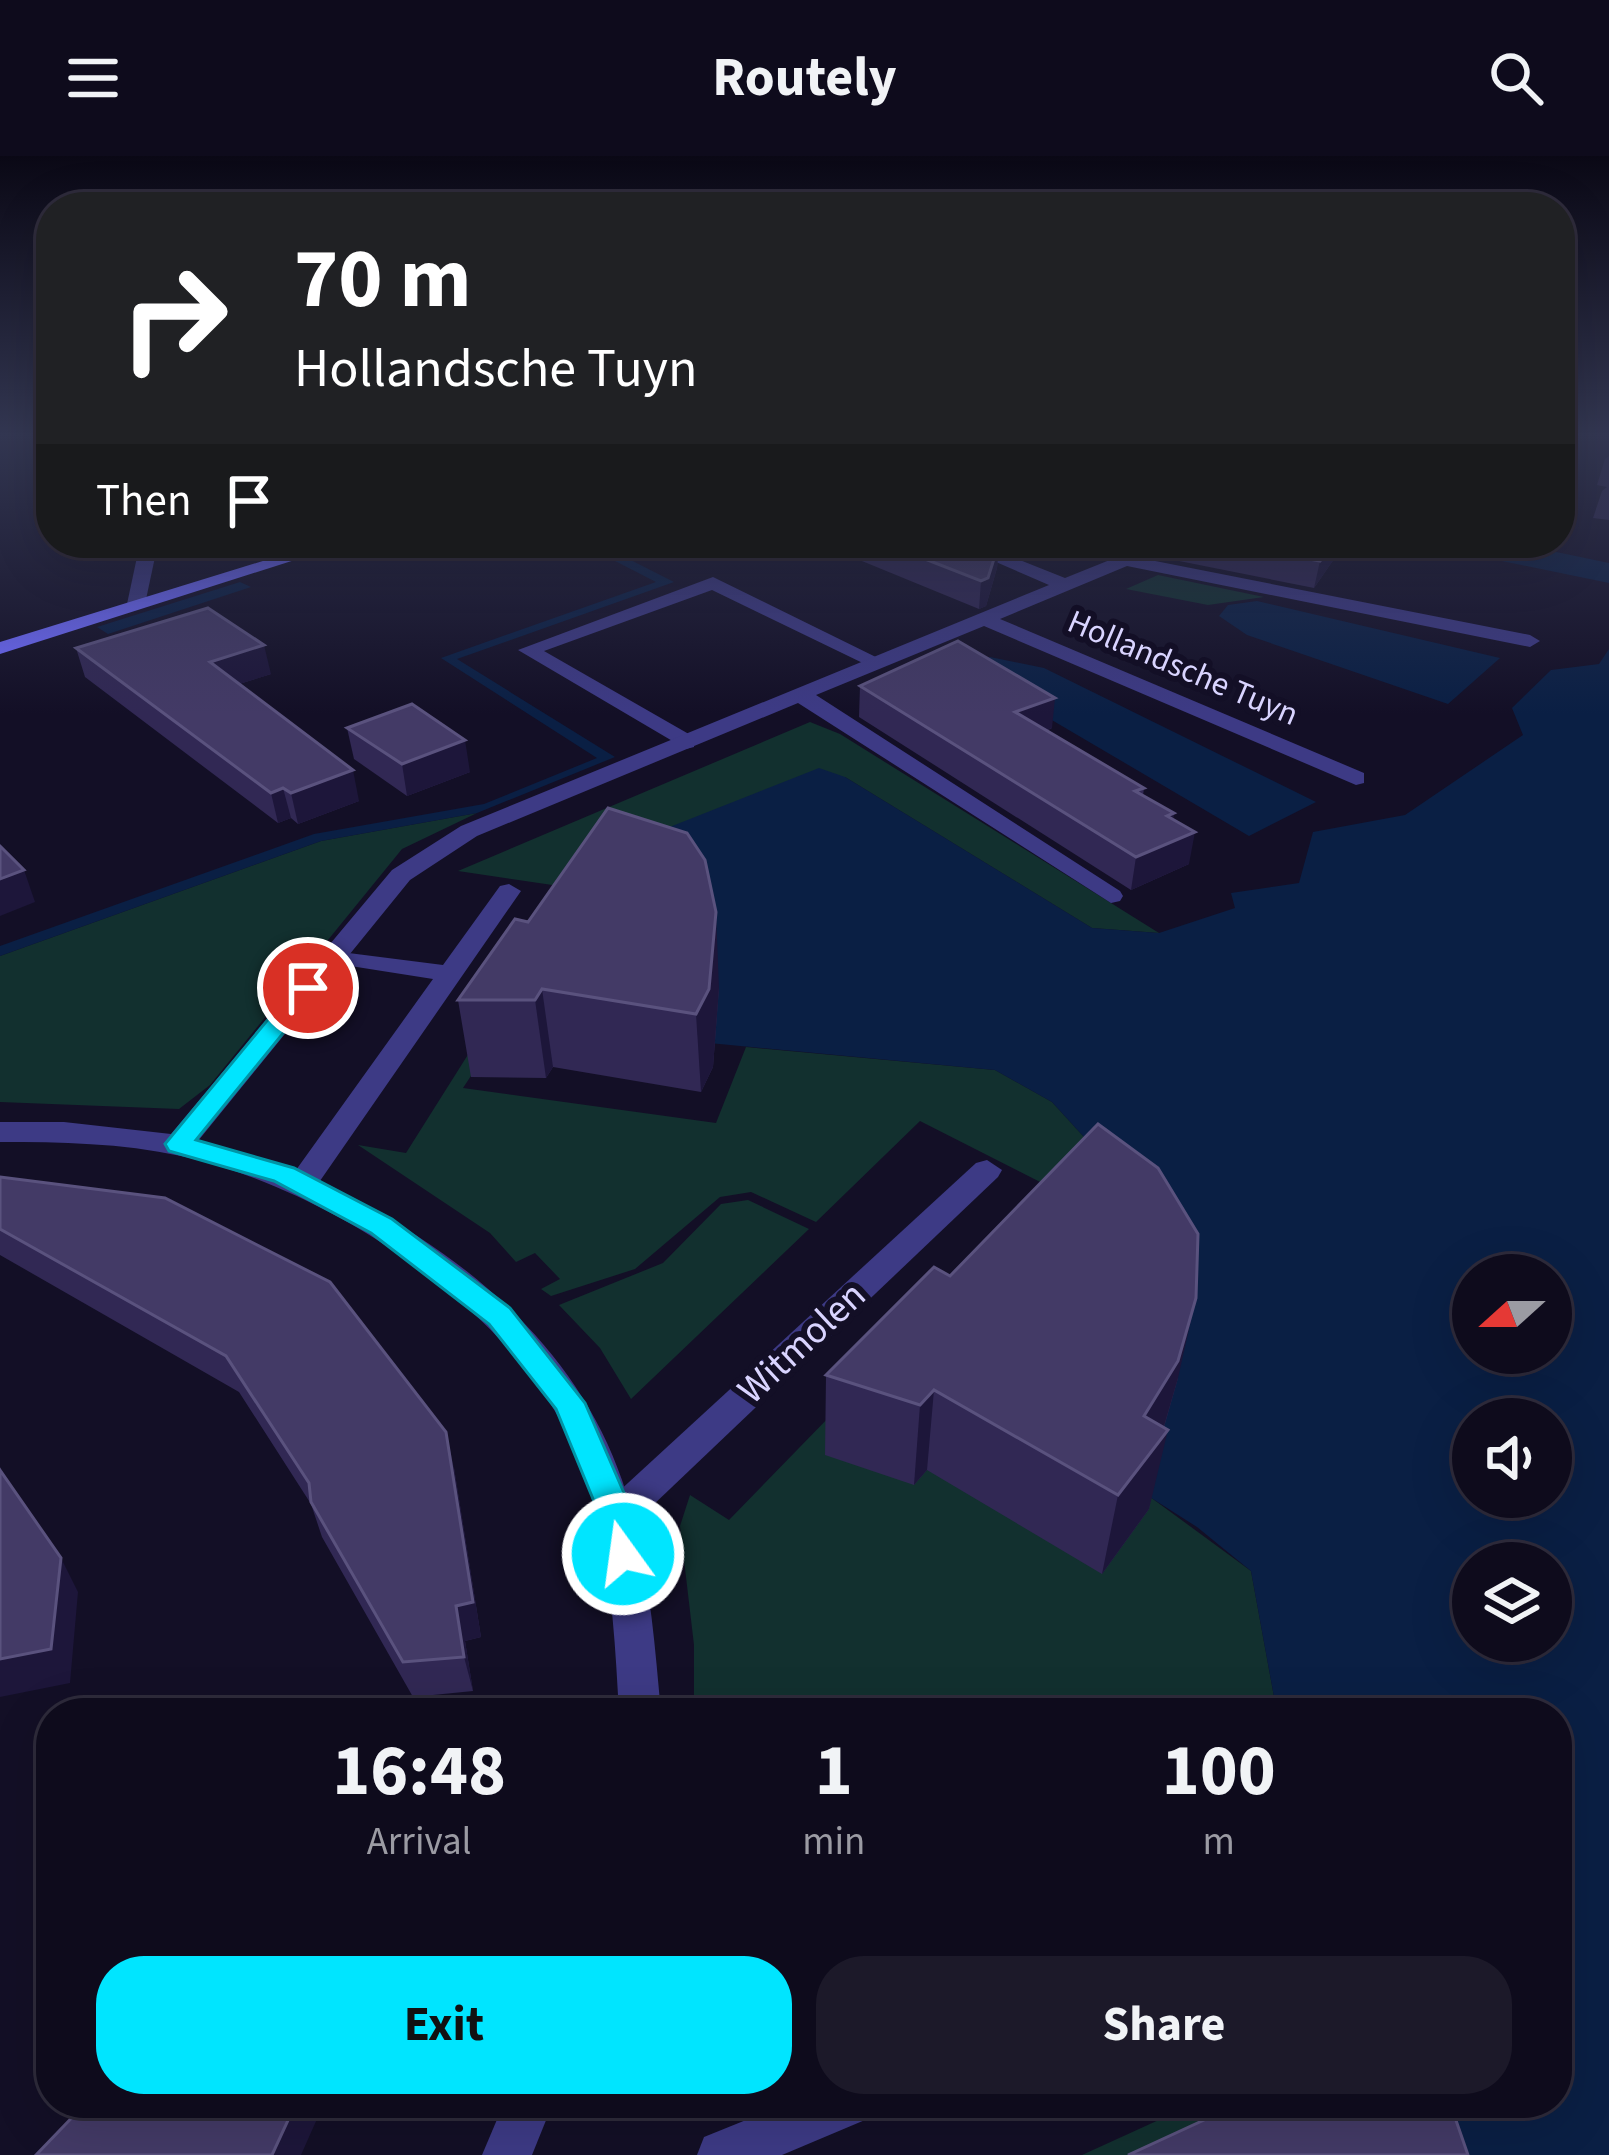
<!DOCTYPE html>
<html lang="en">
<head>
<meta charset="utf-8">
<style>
  :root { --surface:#0e0b1c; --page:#1c1929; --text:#f1f3f6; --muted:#9b9ba3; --line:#2e2b3b; --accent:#00e5ff }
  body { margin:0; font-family:"Source Sans 3",sans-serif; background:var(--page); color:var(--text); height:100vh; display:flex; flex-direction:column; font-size:45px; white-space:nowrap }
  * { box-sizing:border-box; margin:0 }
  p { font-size:39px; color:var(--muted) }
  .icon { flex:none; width:66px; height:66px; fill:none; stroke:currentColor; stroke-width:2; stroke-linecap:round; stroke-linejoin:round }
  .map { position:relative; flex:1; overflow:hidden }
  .sheet { position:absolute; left:36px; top:1542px; width:1536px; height:420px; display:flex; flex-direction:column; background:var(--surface); border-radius:48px; box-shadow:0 12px 48px #0002,0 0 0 3px var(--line) }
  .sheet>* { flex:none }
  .hud { position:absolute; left:36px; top:36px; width:1539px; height:366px; border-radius:48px; box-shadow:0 12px 48px #0002,0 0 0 3px var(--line); background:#202124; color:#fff; overflow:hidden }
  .needle { width:78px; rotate:249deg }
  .fabs { position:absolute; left:1452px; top:1098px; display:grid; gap:24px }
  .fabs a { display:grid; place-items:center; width:120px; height:120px; border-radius:50%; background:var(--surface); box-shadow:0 12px 48px #0002,0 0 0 3px var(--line); font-size:60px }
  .pin { position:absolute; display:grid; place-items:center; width:102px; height:102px; color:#fff; margin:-51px; border:6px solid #fff; border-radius:50%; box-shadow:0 3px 12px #0007 }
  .me { position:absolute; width:132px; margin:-66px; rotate:346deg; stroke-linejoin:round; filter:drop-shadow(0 0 9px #0008) }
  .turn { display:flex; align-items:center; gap:42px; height:252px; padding:0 60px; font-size:54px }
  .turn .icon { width:156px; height:156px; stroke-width:2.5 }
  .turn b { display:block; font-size:84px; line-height:102px }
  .then { display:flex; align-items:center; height:114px; padding:0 60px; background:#0003; gap:24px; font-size:45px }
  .eta { display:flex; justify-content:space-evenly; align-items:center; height:204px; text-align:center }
  .eta b { font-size:72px; font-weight:700; line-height:84px }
  .action { display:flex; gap:24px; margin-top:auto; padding:24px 60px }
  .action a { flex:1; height:138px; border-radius:48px; background:var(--accent); color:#111; font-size:48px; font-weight:700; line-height:138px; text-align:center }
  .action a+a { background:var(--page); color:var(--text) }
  header { display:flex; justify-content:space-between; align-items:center; height:156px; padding:0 60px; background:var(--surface); font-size:54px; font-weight:700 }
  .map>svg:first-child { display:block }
</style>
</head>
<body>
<header><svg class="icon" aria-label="menu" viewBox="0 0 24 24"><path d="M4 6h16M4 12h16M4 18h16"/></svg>Routely<svg class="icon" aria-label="search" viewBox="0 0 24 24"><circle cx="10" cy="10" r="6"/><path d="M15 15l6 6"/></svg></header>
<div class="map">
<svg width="1609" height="1999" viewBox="0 0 1609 1999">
  <rect width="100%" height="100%" fill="#130f26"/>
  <g fill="#12302f">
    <path d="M 1158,419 L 1264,441 L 1208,449 L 1126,433 Z"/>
    <path d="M 810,566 L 840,578 L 1159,777 L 1092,772 L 845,621 L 599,725 L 463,932 L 716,967 L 746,891 L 995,914 L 1052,946 L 1084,981 L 1142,1335 L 1251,1415 L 1277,1557 L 694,1557 L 694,1489 L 680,1370 L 690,1339 L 729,1364 L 1052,1032 L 920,965 L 816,1066 L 751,1036 L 720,1041 L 635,1113 L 551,1140 L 541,1133 L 560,1123 L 535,1097 L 516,1106 L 490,1077 L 358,989 L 406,997 L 573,732 L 458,715 Z"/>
    <path d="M 477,657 L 402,693 L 210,929 L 179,953 L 0,946 L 0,800 L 321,685 Z"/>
    <path d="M 748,1044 L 809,1073 L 631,1243 L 600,1192 L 559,1149 L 663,1107 L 721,1048 Z"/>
    <path d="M 1196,1947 L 1414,1947 L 1410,1999 L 1082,1999 Z"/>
  </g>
  <g fill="#0a1f44" fill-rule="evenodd">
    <path d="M 580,387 L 597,387 L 674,426 L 457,503 L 615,601 L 477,657 L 321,685 L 0,800 L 0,790 L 314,678 L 484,648 L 597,602 L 441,502 L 656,426 Z"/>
    <path d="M 1438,387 L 1513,387 L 1609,407 L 1609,427 L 1443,393 Z"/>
    <path d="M 240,426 L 251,431 L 108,478 L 97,471 Z"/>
    <path d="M 1257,445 L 1500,502 L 1448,548 L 1247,479 L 1219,460 L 1228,449 Z"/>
    <path d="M 1609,493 L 1609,1999 L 1410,1999 L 1414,1947 L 1557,1947 L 1557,1557 L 1277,1557 L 1251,1415 L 1197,1371 L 1142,1336 L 1084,981 L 1052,946 L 995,914 L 709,887 L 657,676 L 819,612 L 845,621 L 1092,772 L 1159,777 L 1235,752 L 1231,737 L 1299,727 L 1313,676 L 1405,659 L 1523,579 L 1512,552 L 1551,514 L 1599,508 ZM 1473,1119 L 1551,1119 L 1551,1197 L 1473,1197 ZM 1473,1263 L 1551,1263 L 1551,1341 L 1473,1341 ZM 1473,1407 L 1551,1407 L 1551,1485 L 1473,1485 Z"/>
    <path d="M 990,501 L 1044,512 L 1316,646 L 1249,680 L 972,517 L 971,511 Z"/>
  </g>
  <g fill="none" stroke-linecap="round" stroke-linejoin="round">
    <g fill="#3d3a85" fill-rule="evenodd">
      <path d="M 140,387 L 158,387 L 145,448 L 136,454 L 127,448 Z"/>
      <path d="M 713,421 L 888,507 L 871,511 L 712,434 L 544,495 L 694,581 L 694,591 L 686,593 L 518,494 Z"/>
      <path d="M 509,728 L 521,735 L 313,1035 L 291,1035 L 287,1028 L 291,1021 L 433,823 L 325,806 L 321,800 L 325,794 L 443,809 L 500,730 Z"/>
      <path d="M 987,1004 L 1002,1014 L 998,1021 L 630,1371 L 617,1375 L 604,1371 L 598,1360 L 604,1349 L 976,1007 Z"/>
      <path d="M 788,1947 L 872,1947 L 865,1964 L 782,1999 L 697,1999 L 704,1981 Z"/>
    </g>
    <g fill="#3d3a85" fill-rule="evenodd">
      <path d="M 952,387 L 977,387 L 1065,422 L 1152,387 L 1176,387 L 1145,403 L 1530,479 L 1540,485 L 1530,491 L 1127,410 L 1000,463 L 1364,617 L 1364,627 L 1356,629 L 984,470 L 816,539 L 1120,735 L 1123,740 L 1120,745 L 1111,747 L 798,547 L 477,680 L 410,724 L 198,985 C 372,1030 561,1145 622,1324 C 648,1399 654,1478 661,1557 L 619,1557 C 614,1464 609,1366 569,1281 C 505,1147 323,1031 181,1000 C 121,987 61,986 0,986 L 0,966 L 64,966 L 171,978 L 392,714 L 461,670 L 1049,429 Z"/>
      <path d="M 504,1947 L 553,1947 L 532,1999 L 482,1999 Z"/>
    </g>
    <path fill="#6f6bff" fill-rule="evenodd" d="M 321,387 L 348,387 L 0,498 L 0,486 Z"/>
  </g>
  <g fill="#312854">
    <path d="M 1609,300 L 1609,364 L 1593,362 L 1602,335 L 1607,331 L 1597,329 L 1605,303 Z"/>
    <path d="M 818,387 L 1004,387 L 1003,392 L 999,391 L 997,412 L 986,450 L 979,453 Z"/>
    <path d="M 1076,387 L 1140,387 L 1119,396 Z"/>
    <path d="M 1161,387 L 1345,387 L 1314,432 L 1159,401 Z"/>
    <path d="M 76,492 L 271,518 L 239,528 L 359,645 L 298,668 L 291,662 L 278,667 L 85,521 Z"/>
    <path d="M 860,530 L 1052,572 L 1046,575 L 1144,632 L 1143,640 L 1174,657 L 1173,663 L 1189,708 L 1131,734 L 859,561 Z"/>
    <path d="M 347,572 L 470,616 L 407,640 L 354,603 Z"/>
    <path d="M 515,763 L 719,832 L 713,911 L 701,936 L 553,911 L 546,922 L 471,921 L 458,844 Z"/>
    <path d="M 0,1021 L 454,1312 L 481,1481 L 465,1485 L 473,1535 L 413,1541 L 322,1381 L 311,1348 L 239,1236 L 0,1099 Z"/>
    <path d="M 950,1120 L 1178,1222 L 1164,1271 L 1149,1353 L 1102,1418 L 927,1314 L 914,1329 L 825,1299 L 826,1219 Z"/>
  </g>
  <g fill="#1d163a">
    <path d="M 999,387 L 997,412 L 986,450 L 979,453 L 981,425 Z"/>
    <path d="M 1120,387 L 1140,387 L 1119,396 Z"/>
    <path d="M 1333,387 L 1345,387 L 1314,432 L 1320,405 Z"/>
    <path d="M 264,489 L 271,518 L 218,535 L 210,506 Z"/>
    <path d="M 1055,542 L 1052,572 L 1012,587 L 1015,556 Z"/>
    <path d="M 465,584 L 470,616 L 407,640 L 402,608 Z"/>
    <path d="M 353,614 L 359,645 L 298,668 L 291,637 Z"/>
    <path d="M 283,632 L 291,662 L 278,667 L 271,637 Z"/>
    <path d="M 1174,657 L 1169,687 L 1195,676 L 1189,708 L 1131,734 L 1136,701 L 1167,660 Z"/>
    <path d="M 24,714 L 35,746 L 0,760 L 0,723 Z"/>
    <path d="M 716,756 L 719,832 L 713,911 L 701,936 L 696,858 Z"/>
    <path d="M 542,833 L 553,911 L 546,922 L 535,844 Z"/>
    <path d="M 1196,1142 L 1178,1222 L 1160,1284 L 1168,1274 L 1149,1353 L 1102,1418 L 1118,1339 L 1144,1260 Z"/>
    <path d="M 934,1234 L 927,1314 L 914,1329 L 920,1249 Z"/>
    <path d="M 446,1276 L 454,1312 L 481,1481 L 465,1485 L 473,1535 L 464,1501 L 456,1450 Z"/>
    <path d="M 61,1402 L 78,1436 L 70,1527 L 0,1541 L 0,1503 Z"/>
    <path d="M 296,1947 L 331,1947 L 317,1963 L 301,1999 L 272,1999 Z"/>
  </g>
  <g fill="#433a66" stroke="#5a527e" stroke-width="3">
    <path d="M 884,387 L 999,387 L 988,422 L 981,425 Z"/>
    <path d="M 1228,387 L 1333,387 L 1320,405 Z"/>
    <path d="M 208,452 L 264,489 L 210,506 L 353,614 L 291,637 L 283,632 L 271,637 L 76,492 Z"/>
    <path d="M 958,485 L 1055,542 L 1015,556 L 1144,632 L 1135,635 L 1174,657 L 1167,660 L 1195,676 L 1136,701 L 860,530 Z"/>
    <path d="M 412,548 L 465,584 L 402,608 L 347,572 Z"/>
    <path d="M 608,652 L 687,677 L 705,704 L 716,756 L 709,833 L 696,858 L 542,833 L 535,844 L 458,844 L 515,763 L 528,766 Z"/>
    <path d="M 0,690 L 24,714 L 0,723 Z"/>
    <path d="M 1098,968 L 1158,1012 L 1198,1078 L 1196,1142 L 1178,1205 L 1144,1260 L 1168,1274 L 1118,1339 L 934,1234 L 920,1249 L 826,1219 L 934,1111 L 950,1120 Z"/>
    <path d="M 0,1021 L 165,1042 L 330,1126 L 446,1276 L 473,1446 L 456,1450 L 464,1501 L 403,1506 L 311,1346 L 309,1327 L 226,1200 L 0,1073 Z"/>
    <path d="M 0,1314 L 61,1402 L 51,1493 L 0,1503 Z"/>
    <path d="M 86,1947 L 296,1947 L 272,1999 L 36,1999 Z"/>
    <path d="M 1241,1947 L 1450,1947 L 1468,1999 L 1128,1999 Z"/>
  </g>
  <linearGradient id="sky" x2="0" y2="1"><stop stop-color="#0a0815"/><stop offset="0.5" stop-color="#333752"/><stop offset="1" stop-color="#333752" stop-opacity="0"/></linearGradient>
  <rect width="1609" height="558" fill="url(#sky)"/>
  <path fill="#00e5ff" stroke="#0095a6" stroke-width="3" d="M 308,824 L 320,832 L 196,984 L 294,1012 L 392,1063 L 510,1152 L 585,1247 L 634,1360 L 640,1398 L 635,1409 L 623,1413 L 611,1409 L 600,1360 L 556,1253 L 489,1168 L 371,1077 L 274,1025 L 169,995 L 165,988 L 299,826 Z"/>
  <g text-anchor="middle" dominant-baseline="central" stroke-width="12" stroke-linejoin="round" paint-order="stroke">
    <g font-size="33" fill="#d9d4ff" stroke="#130f26">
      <text transform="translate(1183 512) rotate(23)">Hollandsche Tuyn</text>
    </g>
    <g font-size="39" fill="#d9d4ff" stroke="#130f26">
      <text transform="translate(802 1187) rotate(-43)">Witmolen</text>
    </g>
  </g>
</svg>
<div class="fabs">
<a><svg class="needle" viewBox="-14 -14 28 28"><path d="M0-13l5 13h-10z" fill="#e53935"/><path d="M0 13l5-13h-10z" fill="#9b9ba3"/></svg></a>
<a><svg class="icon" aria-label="sound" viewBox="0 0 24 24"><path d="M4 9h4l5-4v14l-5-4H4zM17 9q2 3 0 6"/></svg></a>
<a><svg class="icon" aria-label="layers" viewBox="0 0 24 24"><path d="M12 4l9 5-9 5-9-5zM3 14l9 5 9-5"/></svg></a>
</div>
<div class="pin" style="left:308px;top:832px;background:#d93025"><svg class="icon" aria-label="arrive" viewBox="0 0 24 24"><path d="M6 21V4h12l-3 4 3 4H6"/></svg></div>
<svg class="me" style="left:623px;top:1398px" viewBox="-20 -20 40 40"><circle r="17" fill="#00e5ff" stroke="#fff" stroke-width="3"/><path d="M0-11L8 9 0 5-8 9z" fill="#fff"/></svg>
<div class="hud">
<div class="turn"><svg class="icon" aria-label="right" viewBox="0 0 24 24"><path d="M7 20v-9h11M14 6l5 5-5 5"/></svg><div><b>70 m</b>Hollandsche Tuyn</div></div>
<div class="then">Then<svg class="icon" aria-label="arrive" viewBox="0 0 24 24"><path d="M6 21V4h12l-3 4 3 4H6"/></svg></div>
</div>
<section class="sheet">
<div class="eta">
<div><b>16:48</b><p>Arrival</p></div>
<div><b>1</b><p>min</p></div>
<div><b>100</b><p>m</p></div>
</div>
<div class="action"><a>Exit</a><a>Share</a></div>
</section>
</div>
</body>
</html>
